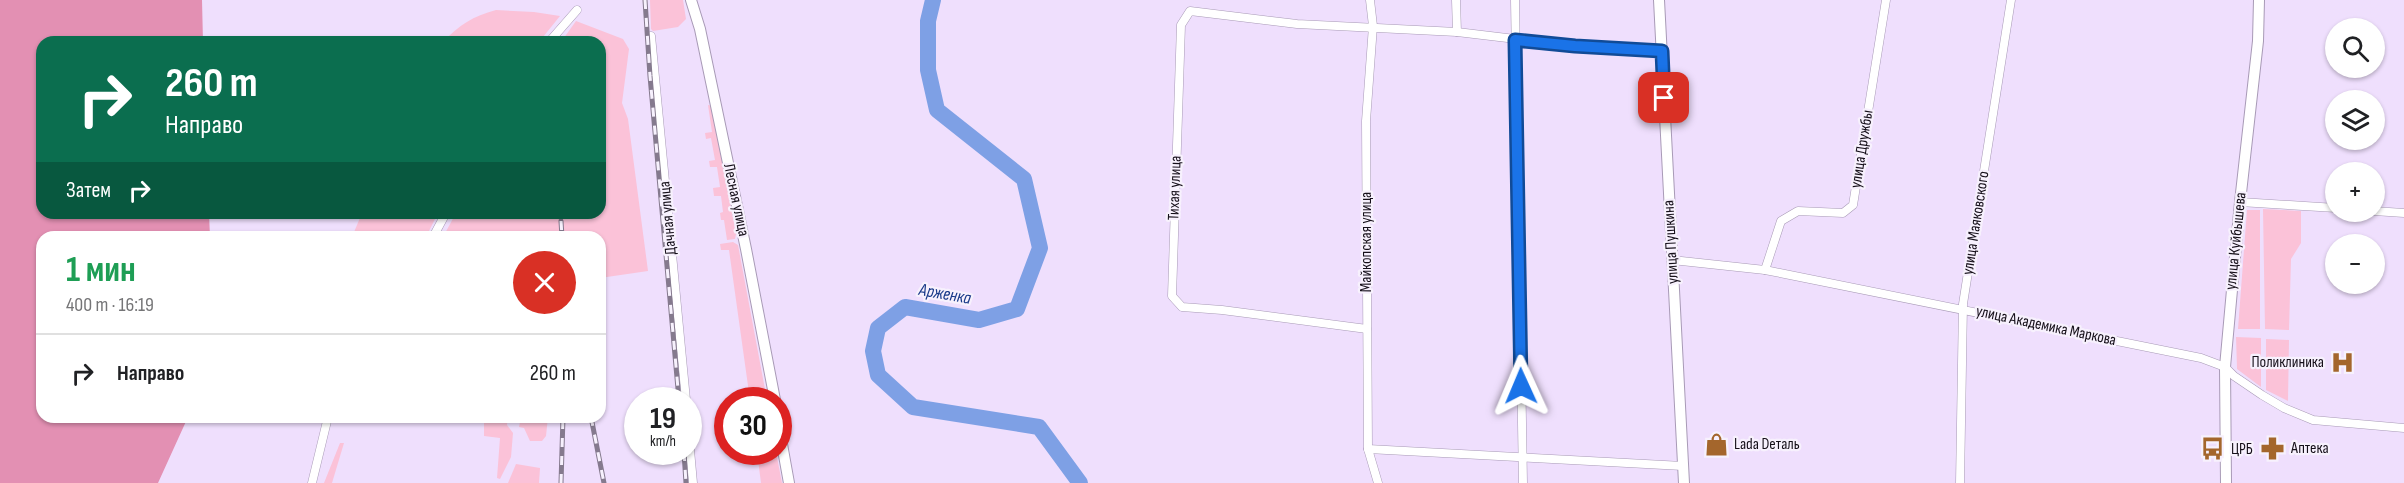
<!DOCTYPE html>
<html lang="ru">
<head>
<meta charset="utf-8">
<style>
  :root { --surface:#fff; --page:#f6f6f6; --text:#202124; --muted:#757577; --line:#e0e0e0 }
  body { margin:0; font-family:"Sofia Sans Condensed",sans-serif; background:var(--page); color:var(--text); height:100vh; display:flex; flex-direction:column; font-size:22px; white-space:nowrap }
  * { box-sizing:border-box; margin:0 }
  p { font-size:20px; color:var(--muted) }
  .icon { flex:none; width:33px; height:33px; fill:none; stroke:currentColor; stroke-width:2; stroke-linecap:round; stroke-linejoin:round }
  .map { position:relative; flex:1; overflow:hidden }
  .side { position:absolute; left:36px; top:231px; width:570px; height:192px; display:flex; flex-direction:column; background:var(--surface); border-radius:18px; box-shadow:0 2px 4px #0004 }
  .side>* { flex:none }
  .guide { position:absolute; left:36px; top:36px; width:570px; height:183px; border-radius:18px; box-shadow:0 2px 4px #0004; background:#0b6e4f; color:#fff; overflow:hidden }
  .fabs { position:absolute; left:2325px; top:18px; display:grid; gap:12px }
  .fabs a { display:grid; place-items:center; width:60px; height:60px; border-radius:50%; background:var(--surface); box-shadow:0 2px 4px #0004; font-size:30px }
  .speed { position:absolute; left:624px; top:387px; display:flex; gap:12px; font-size:30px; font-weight:700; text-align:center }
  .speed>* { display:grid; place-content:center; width:78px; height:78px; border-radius:50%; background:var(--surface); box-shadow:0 2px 4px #0004; line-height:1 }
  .speed small { font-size:15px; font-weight:400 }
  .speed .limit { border:9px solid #d22; background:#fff; color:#111 }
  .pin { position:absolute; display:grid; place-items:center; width:51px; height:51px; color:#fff; margin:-26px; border-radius:12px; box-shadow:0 3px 9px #0006 }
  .me { position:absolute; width:66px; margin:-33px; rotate:359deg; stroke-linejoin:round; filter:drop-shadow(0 0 4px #0008) }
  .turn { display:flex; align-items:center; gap:21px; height:126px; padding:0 30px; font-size:27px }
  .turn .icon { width:78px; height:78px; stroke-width:2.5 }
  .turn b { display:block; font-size:42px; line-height:51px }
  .then { display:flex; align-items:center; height:57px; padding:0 30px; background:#0003; gap:12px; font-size:22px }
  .round { display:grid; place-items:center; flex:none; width:63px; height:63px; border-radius:32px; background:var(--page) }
  .head { display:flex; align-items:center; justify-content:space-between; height:102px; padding:0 30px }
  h1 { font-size:36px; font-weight:700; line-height:45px; color:#1e9e55 }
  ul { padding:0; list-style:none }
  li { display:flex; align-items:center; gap:18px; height:78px; padding:0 30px; border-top:2px solid var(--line) }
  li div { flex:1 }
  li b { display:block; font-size:22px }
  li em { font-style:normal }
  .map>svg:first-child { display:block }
</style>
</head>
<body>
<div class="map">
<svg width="2404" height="483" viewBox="0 0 2404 483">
  <rect width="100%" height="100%" fill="#efdffd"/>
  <g fill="#fbc2d8">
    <path d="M 650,0 L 683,0 L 686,19 L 678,27 L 653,31 L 651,29 Z"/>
    <path d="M 496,10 L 534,12 L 560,16 L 539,42 L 443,42 C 459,25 473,16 496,10 Z"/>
    <path d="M 576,21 L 623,39 L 629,49 L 622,103 L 628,119 L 648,271 L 600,278 L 600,237 L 443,237 L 456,213 L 600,213 L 600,42 L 561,42 Z"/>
    <path d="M 708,105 L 712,106 L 715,121 L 736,234 L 735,239 L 727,240 L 724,220 L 721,220 L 720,213 L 723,212 L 721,196 L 714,196 L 713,188 L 720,187 L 717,167 L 710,167 L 709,161 L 715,160 L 711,138 L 706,139 L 705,133 L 712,132 Z"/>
    <path d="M 2263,209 L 2301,211 L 2301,243 L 2291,259 L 2289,330 L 2265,329 Z"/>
    <path d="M 2247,210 L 2260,210 L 2260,329 L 2238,329 Z"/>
    <path d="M 362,213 L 438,213 L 426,237 L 352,237 Z"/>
    <path d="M 733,242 L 738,245 L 767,400 L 750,400 L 729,250 L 721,250 L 720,244 Z"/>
    <path d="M 2236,337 L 2261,338 L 2261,387 L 2237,369 Z"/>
    <path d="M 2266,339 L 2289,340 L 2288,401 L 2266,390 Z"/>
    <path d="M 484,417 L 508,417 L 507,425 L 513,433 L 511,457 L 500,479 L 497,478 L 500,438 L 484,436 Z"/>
    <path d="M 521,417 L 548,417 L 546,436 L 542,441 L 530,441 L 524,428 L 519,427 Z"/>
    <path d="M 340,443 L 344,443 L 332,483 L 324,483 Z"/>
    <path d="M 757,452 L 776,452 L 782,483 L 761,483 Z"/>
    <path d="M 516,464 L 540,468 L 539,483 L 508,483 Z"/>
  </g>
  <path fill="#e390b3" d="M 0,0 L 202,0 L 203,42 L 42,42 L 42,213 L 209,213 L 210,237 L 42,237 L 42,417 L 188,417 L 158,483 L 0,483 Z"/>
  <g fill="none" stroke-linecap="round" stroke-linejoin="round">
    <path stroke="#7ea0e5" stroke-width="16" d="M 933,0 L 928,21 L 928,70 L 937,110 L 1024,179 L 1040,248 L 1017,309 L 979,320 L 905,307 L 878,328 L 873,351 L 878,375 L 913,407 L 1039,427 L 1080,483"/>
    <defs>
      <g id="street">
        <path d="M 1370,0 L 1373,26 L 1366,121 L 1368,449 L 1378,483"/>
        <path d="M 1456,0 L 1457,32"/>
        <path d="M 1515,0 L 1523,483"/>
        <path d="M 651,36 L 686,400"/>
        <path d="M 549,42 L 577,10"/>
        <path d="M 2240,202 L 2336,208"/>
        <path d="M 2374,211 L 2404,213"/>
        <path d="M 433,237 L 446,213"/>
        <path d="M 1672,260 L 1765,270 L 2201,358 L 2225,367 L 2234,376 L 2262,395 L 2284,408 L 2313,420 L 2404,428"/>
        <path d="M 1765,270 L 1781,221 L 1798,211 L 1843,213 L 1853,205 L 1886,0"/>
        <path d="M 1367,329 L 1222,310 L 1182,307 L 1172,296 L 1181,25 L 1190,11 L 1297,24 L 1457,32 L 1575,46 L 1662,51"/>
        <path d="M 688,428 L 693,483"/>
        <path d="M 1368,449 L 1683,466"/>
        <path d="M 312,483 L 328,417"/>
        <path d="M 1960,483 L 1963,304 L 2011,0"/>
      </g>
      <g id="secondary">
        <path d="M 691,0 L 700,29 L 746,249 L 775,400"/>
        <path d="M 1659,0 L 1684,483"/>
        <path d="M 778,422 L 789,483"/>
        <path d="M 2226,483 L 2225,367 L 2240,202 L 2258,41 L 2259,0"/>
      </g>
    </defs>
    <use href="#street" stroke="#a89ab6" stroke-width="9"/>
    <use href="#secondary" stroke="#a89ab6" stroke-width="12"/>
    <use href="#street" stroke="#fff" stroke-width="8"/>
    <use href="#secondary" stroke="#fff" stroke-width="10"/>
    <defs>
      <g id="rail">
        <path d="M 645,0 L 650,76 L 679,400"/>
        <path d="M 561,221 L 562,237"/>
        <path d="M 591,417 L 604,483"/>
        <path d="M 684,452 L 686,483"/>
        <path d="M 561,483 L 563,417"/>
      </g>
    </defs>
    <use href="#rail" stroke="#857a8e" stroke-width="5"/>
    <use href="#rail" stroke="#f7f1fd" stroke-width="3" stroke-dasharray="9" stroke-linecap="butt"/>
  </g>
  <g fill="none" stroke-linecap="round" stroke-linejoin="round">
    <defs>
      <path id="route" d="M 1521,386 L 1515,40 L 1575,46 L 1662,51 L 1664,98"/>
    </defs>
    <use href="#route" stroke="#114b97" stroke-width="15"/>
    <use href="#route" stroke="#1a73e8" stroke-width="10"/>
  </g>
  <defs>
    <symbol id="hospital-bare" viewBox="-9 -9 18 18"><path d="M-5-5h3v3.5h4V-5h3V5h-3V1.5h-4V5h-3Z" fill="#a4662c" stroke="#f7f1fd" stroke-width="2.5" paint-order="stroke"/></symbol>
    <symbol id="shop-bare" viewBox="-9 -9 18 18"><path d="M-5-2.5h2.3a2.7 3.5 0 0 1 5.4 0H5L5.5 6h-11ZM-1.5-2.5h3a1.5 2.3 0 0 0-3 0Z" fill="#a4662c" stroke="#f7f1fd" stroke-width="2.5" paint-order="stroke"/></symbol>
    <symbol id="pharmacy-bare" viewBox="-9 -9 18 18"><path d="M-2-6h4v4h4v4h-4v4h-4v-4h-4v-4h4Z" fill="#a4662c" stroke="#f7f1fd" stroke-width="2.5" paint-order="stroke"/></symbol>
    <symbol id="bus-bare" viewBox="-9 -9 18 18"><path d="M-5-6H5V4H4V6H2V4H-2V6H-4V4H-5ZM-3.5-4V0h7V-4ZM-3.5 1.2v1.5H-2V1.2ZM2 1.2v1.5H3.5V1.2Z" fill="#a4662c" stroke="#f7f1fd" stroke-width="2.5" paint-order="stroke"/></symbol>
  </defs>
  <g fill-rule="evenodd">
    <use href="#hospital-bare" x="2326" y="346" width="33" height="33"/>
    <use href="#shop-bare" x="1700" y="428" width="33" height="33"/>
    <use href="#pharmacy-bare" x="2256" y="432" width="33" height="33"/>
    <use href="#bus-bare" x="2196" y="432" width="33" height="33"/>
  </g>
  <g text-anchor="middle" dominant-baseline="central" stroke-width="4.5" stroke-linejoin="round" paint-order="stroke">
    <g font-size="16" fill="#150f19" stroke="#f7f1fd">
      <text transform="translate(1862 149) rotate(-81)">улица Дружбы</text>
      <text transform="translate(1175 188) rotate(-88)">Тихая улица</text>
      <text transform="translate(736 200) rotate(78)">Лесная улица</text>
      <text transform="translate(668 218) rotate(-95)">Дачная улица</text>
      <text transform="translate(1976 223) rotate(-81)">улица Маяковского</text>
      <text transform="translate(2236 241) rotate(-84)">улица Куйбышева</text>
      <text transform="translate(1366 242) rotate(-90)">Майкопская улица</text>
      <text transform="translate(1671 242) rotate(-93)">улица Пушкина</text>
      <text transform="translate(2046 326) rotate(12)">улица Академика Маркова</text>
    </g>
    <g font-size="16" fill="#150f19" stroke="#f7f1fd" text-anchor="start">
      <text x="2324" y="362" text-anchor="end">Поликлиника</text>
      <text x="1734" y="444">Lada Dеталь</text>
      <text x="2291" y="448">Аптека</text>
      <text x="2231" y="449">ЦРБ</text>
    </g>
    <g font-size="18" font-style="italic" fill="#193a89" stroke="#f7f1fd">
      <text transform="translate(945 294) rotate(10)">Арженка</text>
    </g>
  </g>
</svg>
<div class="fabs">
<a><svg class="icon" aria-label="search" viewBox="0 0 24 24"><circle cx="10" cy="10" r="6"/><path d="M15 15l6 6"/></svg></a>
<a><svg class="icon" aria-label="layers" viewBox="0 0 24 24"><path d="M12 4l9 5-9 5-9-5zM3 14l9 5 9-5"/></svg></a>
<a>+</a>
<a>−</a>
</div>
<div class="speed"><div>19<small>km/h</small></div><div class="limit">30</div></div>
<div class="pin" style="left:1664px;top:98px;background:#d93025"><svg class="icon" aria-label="arrive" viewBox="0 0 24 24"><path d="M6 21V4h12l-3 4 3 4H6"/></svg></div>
<svg class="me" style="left:1521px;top:386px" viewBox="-20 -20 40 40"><path d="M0-17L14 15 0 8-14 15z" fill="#1a73e8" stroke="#fff" stroke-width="4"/></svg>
<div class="guide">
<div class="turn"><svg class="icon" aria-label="right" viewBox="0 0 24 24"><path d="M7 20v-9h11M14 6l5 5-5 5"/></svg><div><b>260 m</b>Направо</div></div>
<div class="then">Затем<svg class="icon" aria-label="right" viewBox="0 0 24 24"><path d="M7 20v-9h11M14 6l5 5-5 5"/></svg></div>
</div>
<section class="side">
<div class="head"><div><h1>1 мин</h1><p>400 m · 16:19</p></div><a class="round" style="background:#d93025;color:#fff"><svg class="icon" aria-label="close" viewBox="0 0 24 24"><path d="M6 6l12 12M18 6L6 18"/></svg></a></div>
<ul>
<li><svg class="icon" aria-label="right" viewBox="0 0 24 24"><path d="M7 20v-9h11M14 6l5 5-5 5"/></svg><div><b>Направо</b></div><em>260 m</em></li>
</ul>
</section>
</div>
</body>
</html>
